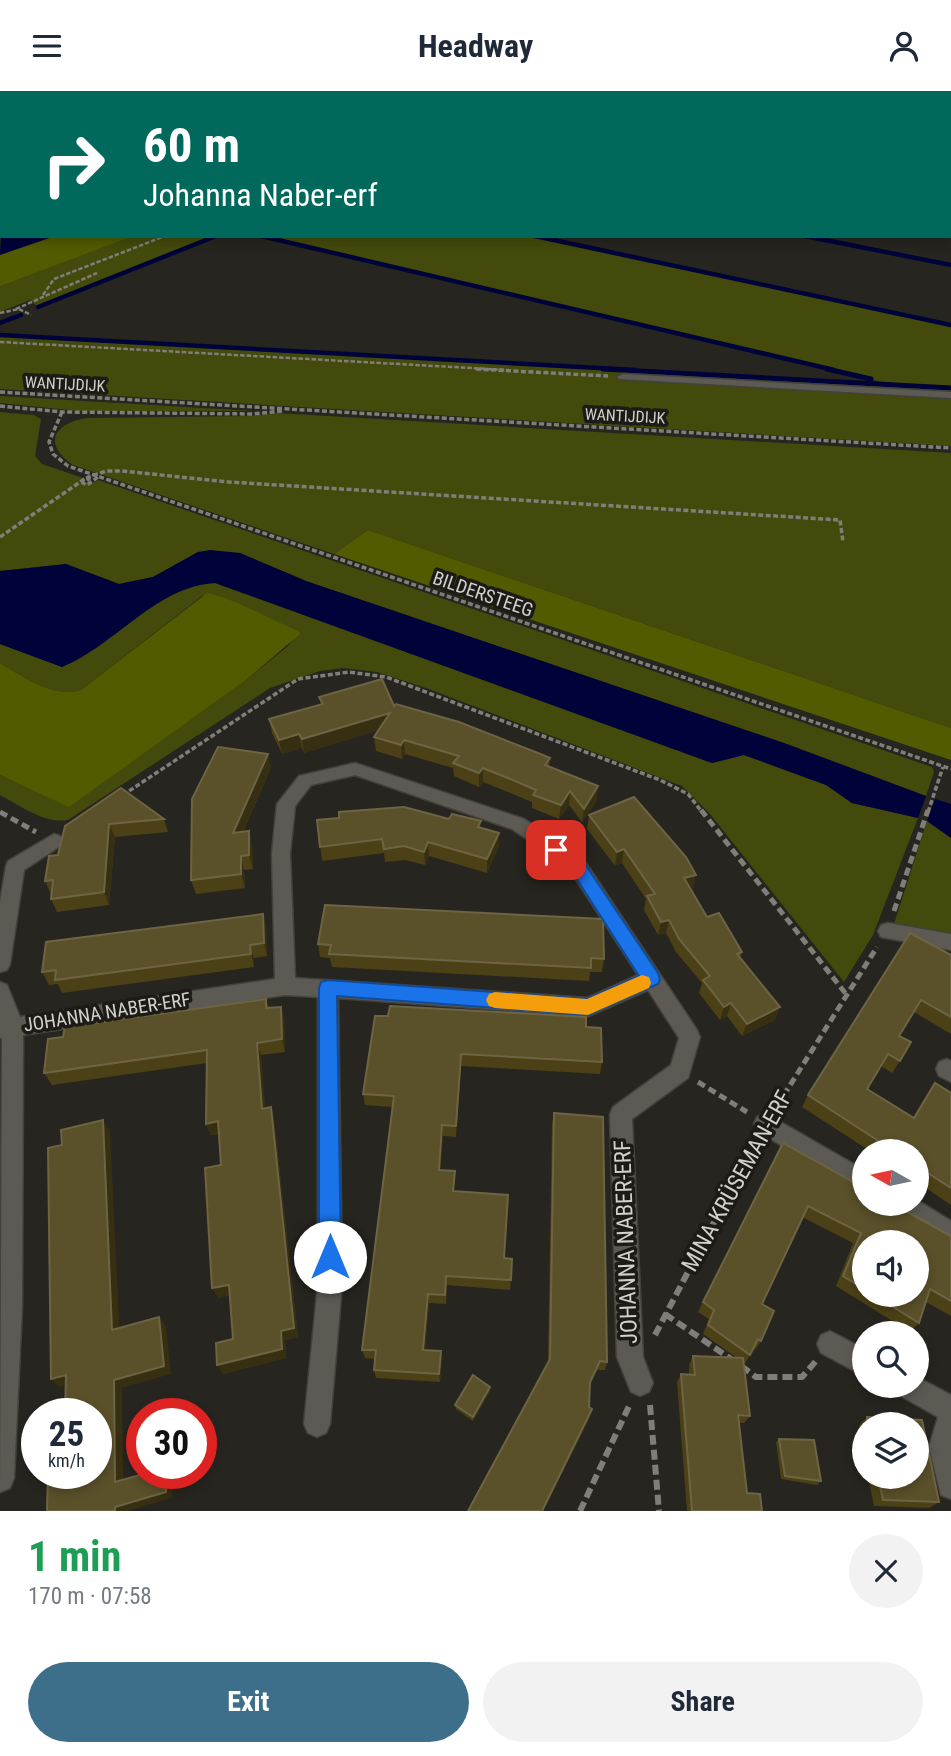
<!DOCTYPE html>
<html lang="en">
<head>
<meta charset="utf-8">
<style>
  :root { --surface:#fff; --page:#f2f2f3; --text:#1f2937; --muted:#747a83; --accent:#3e6f8a }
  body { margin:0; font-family:"Roboto Condensed",sans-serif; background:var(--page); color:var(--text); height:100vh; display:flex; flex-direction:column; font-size:26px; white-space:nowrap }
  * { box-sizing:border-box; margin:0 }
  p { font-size:23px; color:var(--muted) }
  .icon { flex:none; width:38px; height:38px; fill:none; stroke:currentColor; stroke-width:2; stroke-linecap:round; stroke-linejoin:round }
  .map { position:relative; height:1420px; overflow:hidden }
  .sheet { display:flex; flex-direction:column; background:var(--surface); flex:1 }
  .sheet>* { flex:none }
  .top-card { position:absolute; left:0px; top:0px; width:952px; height:147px; box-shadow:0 4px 10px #0003; background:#00695c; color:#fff; overflow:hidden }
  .needle { width:46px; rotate:279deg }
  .fabs { position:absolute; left:852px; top:1048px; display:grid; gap:14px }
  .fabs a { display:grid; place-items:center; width:77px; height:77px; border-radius:50%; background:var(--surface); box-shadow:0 4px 10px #0003; font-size:35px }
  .speed { position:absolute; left:21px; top:1307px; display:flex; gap:14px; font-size:35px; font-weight:700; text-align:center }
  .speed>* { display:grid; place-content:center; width:91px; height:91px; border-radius:50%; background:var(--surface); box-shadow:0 4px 10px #0003; line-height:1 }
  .speed small { font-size:18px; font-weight:400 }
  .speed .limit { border:10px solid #d22; background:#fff; color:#111 }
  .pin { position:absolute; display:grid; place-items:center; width:60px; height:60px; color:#fff; margin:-30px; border-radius:14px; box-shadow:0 4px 10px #0006 }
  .me { position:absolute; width:77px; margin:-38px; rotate:0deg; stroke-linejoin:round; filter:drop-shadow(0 0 5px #0008) }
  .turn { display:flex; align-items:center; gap:24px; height:147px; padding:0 28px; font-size:32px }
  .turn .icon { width:91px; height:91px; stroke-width:2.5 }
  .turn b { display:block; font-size:49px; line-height:60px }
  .round { display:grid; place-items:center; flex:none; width:74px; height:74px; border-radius:37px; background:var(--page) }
  .headline { display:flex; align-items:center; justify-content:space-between; height:119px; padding:0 28px }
  h1 { font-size:42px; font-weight:700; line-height:52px; color:#1e9e55 }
  .button { display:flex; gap:14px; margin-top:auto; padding:14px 28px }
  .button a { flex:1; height:80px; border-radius:42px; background:var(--accent); color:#fff; font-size:28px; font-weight:700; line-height:80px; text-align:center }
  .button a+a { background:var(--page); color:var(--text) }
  header { display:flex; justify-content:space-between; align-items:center; height:91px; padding:0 28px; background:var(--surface); font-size:32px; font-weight:700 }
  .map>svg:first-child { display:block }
</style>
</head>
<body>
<header><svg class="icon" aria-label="menu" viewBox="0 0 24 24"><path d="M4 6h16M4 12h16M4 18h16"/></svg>Headway<svg class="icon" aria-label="person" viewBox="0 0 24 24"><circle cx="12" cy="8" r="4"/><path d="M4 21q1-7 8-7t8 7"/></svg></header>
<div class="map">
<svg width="951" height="1420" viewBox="0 0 951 1420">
  <rect width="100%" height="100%" fill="#27251f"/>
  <g fill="#444a0b">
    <path d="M 0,0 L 577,0 L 2,2 L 2,145 L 216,145 L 38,216 L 30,209 L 0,221 Z"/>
    <path d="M 261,145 L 535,145 L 951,234 L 951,355 L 0,298 L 0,244 L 886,292 Z"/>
    <path d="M 0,305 L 254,320 L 79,320 L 0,312 Z"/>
    <path d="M 0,321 L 34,324 L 41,328 L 35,365 L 42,373 L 83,387 L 80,390 L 91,393 L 98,389 L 932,676 L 934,681 L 926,705 L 784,652 L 306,490 L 240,462 L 198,461 L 153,486 L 119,493 L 66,473 L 0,480 Z"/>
    <path d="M 277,322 L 951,362 L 951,637 L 368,439 L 334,463 L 73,374 C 42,353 54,332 87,327 L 248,325 Z"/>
    <path d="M 215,492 L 712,672 L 744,664 L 826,694 L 852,712 L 918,727 L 873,844 L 844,891 L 710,723 L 682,695 L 429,598 L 377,581 L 343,577 L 320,580 L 270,597 L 68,729 C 44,733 21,715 0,704 L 0,684 L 69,715 L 246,589 L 288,555 L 299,540 L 270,530 L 217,504 L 202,505 L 81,599 C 55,608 22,585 0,572 L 0,553 L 62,576 C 116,554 156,495 215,492 Z"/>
    <path d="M 927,730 L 951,747 L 951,844 L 894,833 Z"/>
  </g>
  <g fill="#535b00">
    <path d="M 55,145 L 133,145 L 0,195 L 0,164 Z"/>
    <path d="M 368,439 L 951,637 L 951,669 L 334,463 Z"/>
    <path d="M 207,502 C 232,506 272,530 299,540 L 300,543 L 246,589 L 69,716 L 0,684 L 0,572 C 22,585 55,608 81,599 Z"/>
  </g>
  <g fill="#000339">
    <path d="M 2,96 L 2,145 L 55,145 L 0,164 Z"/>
    <path d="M 210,459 L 240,462 L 306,490 L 784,652 L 926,705 L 918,727 L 852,712 L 826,694 L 744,664 L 712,672 L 215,492 C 156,495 116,554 62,576 L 0,553 L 0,480 L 66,473 L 119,493 L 153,486 L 198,461 Z"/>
    <path d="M 935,708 L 951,713 L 951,747 L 927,730 Z"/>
  </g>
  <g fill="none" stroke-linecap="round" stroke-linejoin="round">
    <g stroke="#000339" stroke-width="3.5">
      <path d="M 813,0 L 830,2"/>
      <path d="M 573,2 L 577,0"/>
    </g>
    <g stroke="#000339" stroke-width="4.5">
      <path d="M 261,145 L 834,279"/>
      <path d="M 535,145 L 951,234"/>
      <path d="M 805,145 L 951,174"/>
      <path d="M 38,216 L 216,145"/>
      <path d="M 0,232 L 21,224"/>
      <path d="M 0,244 L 635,279"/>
    </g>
    <g stroke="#000339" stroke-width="5">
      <path d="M 603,278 L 951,297"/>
      <path d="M 827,278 L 871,288"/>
    </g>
    <defs>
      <g id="minor">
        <path d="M 623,283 L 951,301 L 951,307 L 619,288 L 617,286 Z"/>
        <path d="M 355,672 L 524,728 L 582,766 L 697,939 L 700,946 L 688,987 L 632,1028 L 643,1266 L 653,1292 L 649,1301 L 640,1305 L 631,1301 L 617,1266 L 610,1023 L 613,1016 L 671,974 L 679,947 L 648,899 L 588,925 L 338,907 L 342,1193 L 330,1333 L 326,1342 L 317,1346 L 308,1342 L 304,1333 L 318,1193 L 318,906 L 285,904 L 23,944 L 22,1215 L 14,1387 L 10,1397 L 0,1401 L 2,947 L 0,947 L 0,891 L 7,894 L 20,926 L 275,888 L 272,762 L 277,713 L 299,685 ZM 355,684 L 512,738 L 568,776 L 638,884 L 587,907 L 295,887 L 290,762 L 295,715 L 311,694 Z"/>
        <path d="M 54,743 L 60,745 L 63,750 L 60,755 L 24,779 L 10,873 L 7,879 L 0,881 L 0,811 L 6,775 L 8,770 Z"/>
        <path d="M 888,832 L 951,843 L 951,859 L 881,846 L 878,840 L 881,834 Z"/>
        <path d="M 947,968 L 951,970 L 951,991 L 939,985 L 936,978 L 939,971 Z"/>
        <path d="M 765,1022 L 864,1079 L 864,1103 L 757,1040 L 754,1033 L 757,1026 Z"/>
        <path d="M 917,1109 L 951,1130 L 951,1155 L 893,1121 L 889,1113 L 917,1113 Z"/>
        <path d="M 830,1240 L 864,1258 L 864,1285 L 821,1262 L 817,1253 L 821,1244 Z"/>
        <path d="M 917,1286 L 951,1304 L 951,1408 L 941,1404 L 929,1356 L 938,1326 L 899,1304 L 895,1295 L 917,1295 Z"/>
      </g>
    </defs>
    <use href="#minor" stroke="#42413c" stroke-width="3"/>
    <g stroke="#7f7e79" stroke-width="2" stroke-dasharray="3.5 2" stroke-linecap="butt">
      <path d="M 164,0 L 170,2"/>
      <path d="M 218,2 L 225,0"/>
      <path d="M 538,2 L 542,0"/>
    </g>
    <g stroke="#7f7e79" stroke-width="2.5" stroke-dasharray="4.5 2" stroke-linecap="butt">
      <path d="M 43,204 L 54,188 L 165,145"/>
      <path d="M 16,218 L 97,182"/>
      <path d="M 0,222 L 19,218 L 31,224"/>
      <path d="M 0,251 L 507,279"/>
    </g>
    <g stroke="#7f7e79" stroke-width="3.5" stroke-dasharray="5 2.5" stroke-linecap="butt">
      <path d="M 476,278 L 608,285"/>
      <path d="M 0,301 L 951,357"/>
      <path d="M 0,315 L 62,321 L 253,323 L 282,320"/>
      <path d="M 62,321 L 49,351 L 53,363 L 68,375 L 951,678"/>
      <path d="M 86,387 L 106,380 L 122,380 L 229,391 L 840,429 L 843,451"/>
      <path d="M 0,446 L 86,387 L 89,388 L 83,392 L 87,394 L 98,386"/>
      <path d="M 123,704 L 298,588 L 349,581 L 386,586 L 660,689 L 688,703 L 702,721"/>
      <path d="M 928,721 L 943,676"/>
    </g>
    <g stroke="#7f7e79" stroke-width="5" stroke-dasharray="8 4.5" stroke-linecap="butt">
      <path d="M 701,719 L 846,903"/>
      <path d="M 0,721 L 36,741"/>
      <path d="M 894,820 L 928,719"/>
      <path d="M 698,991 L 747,1021"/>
      <path d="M 777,1015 L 877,856"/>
    </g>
    <g stroke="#7f7e79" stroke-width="6" stroke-dasharray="10 5" stroke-linecap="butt">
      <path d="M 665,1223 L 731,1268"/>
      <path d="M 655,1244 L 755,1053"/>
      <path d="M 741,1275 L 756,1286 L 802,1286 L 816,1270"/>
      <path d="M 650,1314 L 659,1420"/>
      <path d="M 580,1420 L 630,1313"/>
    </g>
    <use href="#minor" fill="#5c5a53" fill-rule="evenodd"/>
  </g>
  <g fill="#4c4017" fill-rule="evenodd">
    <path d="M 319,606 L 394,615 L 550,667 L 549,676 L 597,709 L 582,731 L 569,714 L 559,728 L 532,717 L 532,711 L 508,701 L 483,691 L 479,696 L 454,685 L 453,677 L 405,663 L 402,668 L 376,660 L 374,646 L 379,639 L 304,662 L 302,657 L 282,663 L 272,642 L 269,628 L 321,613 Z"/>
    <path d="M 268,663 L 271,677 L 243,741 L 249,740 L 252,754 L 253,778 L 244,779 L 245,797 L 196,803 L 191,789 Z"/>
    <path d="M 589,724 L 693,798 L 691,798 L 707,826 L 742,861 L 740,867 L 775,929 L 742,945 L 727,925 L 720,929 L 699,902 L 702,892 L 676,861 L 666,842 L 658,844 L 644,819 L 646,808 L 622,772 L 615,775 L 587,738 Z"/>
    <path d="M 164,728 L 168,741 L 115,746 L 109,814 L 57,821 L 51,808 L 51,803 L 45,790 L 58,764 L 65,735 Z"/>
    <path d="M 317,729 L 481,737 L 499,756 L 487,782 L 429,765 L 425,774 L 405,769 L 385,771 L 384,762 L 322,770 Z"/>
    <path d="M 263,823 L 266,837 L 267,865 L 254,867 L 254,876 L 62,902 L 58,893 L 49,894 L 42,881 Z"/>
    <path d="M 318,853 L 604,868 L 602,881 L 590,881 L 589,890 L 332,876 L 330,867 L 320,866 Z"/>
    <path d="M 951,864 L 951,943 L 914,921 L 899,945 L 900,970 L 892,982 L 881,975 L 868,998 L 914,1027 L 935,992 L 951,1002 L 951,1114 L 917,1091 L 917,1060 L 870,1060 L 802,1016 L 808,1004 Z"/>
    <path d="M 266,908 L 269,917 L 281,916 L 284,928 L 285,961 L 261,964 L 265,1017 L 271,1016 L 274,1028 L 298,1246 L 285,1249 L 286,1267 L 223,1283 L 233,1248 L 230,1204 L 218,1207 L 221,1074 L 219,1043 L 211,1044 L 206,1033 L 207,972 L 52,994 L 44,982 L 63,946 Z"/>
    <path d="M 388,925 L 586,936 L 602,971 L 600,983 L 461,975 L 456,1046 L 443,1045 L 440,1079 L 455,1080 L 454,1100 L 504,1167 L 511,1189 L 510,1199 L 447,1194 L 446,1213 L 429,1212 L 425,1259 L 442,1268 L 440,1291 L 376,1287 L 374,1279 L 375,1268 L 365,1267 L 362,1259 L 392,1016 L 365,1014 L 363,1003 Z"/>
    <path d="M 554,1022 L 607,1271 L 605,1279 L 597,1279 L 590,1294 L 590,1326 L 543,1420 L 468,1420 L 548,1271 L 552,1034 Z"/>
    <path d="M 783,1052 L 951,1145 L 951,1225 L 926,1211 L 919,1232 L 910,1241 L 836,1195 L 853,1152 L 802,1126 L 762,1213 L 761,1250 L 755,1259 L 753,1257 L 750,1264 L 745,1272 L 744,1272 L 750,1325 L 744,1332 L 739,1332 L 747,1402 L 762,1420 L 687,1420 L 677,1291 L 681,1283 L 689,1283 L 689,1274 L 693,1265 L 737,1267 L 703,1243 L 709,1228 L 698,1221 ZM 864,1152 L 917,1204 L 864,1204 Z"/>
    <path d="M 490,1300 L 473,1330 L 456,1318 L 455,1314 Z"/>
    <path d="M 867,1326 L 922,1329 L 939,1411 L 929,1417 L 874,1415 L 868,1386 L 917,1386 L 917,1334 L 864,1334 L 864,1366 L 859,1334 Z"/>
    <path d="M 779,1348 L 821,1390 L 817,1394 L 781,1388 L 776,1351 Z"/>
  </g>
  <g fill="#372f12">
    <path d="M 390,622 L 392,635 L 304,662 L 302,648 Z"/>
    <path d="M 299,643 L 302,657 L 282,663 L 279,649 Z"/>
    <path d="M 404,649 L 405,663 L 402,668 L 401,654 Z"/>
    <path d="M 268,663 L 271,677 L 236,756 L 233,742 Z"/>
    <path d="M 483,677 L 483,691 L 479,696 L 479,682 Z"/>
    <path d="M 598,695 L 597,709 L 582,731 L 584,718 Z"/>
    <path d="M 570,700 L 569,714 L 559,728 L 561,714 Z"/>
    <path d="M 109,733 L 115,746 L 109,814 L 104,801 Z"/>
    <path d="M 249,740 L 252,754 L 253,778 L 249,764 Z"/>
    <path d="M 499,742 L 499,756 L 487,782 L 487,768 Z"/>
    <path d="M 428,751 L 429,765 L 425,774 L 424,761 Z"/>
    <path d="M 624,758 L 622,772 L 615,775 L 617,761 Z"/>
    <path d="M 241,765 L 244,779 L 245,797 L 241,783 Z"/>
    <path d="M 696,784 L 693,798 L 681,801 L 684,787 Z"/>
    <path d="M 263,823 L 266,837 L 267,865 L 264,852 Z"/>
    <path d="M 669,829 L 666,842 L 658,844 L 661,831 Z"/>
    <path d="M 250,854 L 254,867 L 254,876 L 251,863 Z"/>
    <path d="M 731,912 L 727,925 L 720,929 L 724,916 Z"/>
    <path d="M 281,916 L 284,928 L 285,961 L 282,948 Z"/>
    <path d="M 780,916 L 775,929 L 742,945 L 747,933 Z"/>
    <path d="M 257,952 L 261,964 L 266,1029 L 262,1018 Z"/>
    <path d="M 461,963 L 461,975 L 456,1046 L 456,1035 Z"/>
    <path d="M 271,1016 L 274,1028 L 298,1246 L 285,1249 L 286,1267 L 223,1283 L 217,1274 L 282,1258 Z"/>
    <path d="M 103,1029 L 110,1041 L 120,1248 L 112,1239 Z"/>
    <path d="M 218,1030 L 223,1042 L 211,1044 L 206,1033 Z"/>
    <path d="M 442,1034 L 443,1045 L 439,1090 L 439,1079 Z"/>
    <path d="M 229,1194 L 234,1203 L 218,1207 L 212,1197 Z"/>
    <path d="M 428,1203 L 429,1212 L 424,1267 L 423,1259 Z"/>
    <path d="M 159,1226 L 166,1235 L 171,1283 L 122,1297 L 123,1397 L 115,1391 L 114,1289 Z"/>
    <path d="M 441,1260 L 442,1268 L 440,1291 L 439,1283 Z"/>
    <path d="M 66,1284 L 74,1292 L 59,1296 L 51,1288 Z"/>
    <path d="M 490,1296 L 490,1300 L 473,1330 L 473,1326 Z"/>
    <path d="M 592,1318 L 590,1326 L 543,1420 L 542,1420 Z"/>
    <path d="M 165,1382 L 169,1382 L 172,1385 L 172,1407 L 128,1420 L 115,1420 L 115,1416 Z"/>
  </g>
  <g fill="#5a502a" stroke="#6d6444" stroke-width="2">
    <path d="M 382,588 L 394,615 L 396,613 L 459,631 L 538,662 L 550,667 L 545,674 L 598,695 L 584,718 L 570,700 L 561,714 L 533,704 L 536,699 L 508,687 L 483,677 L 479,682 L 453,672 L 459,665 L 404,649 L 401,654 L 374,646 L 390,622 L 302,648 L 299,643 L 279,649 L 269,628 L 323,613 L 319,606 Z"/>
    <path d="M 218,656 L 268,663 L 233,742 L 249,740 L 249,764 L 241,765 L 241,783 L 191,789 L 192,708 Z"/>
    <path d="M 121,697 L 164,728 L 109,733 L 104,801 L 51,808 L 53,789 L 45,790 L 49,765 L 58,764 L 65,735 Z"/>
    <path d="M 634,706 L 686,766 L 696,784 L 684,787 L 707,826 L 719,822 L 742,861 L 737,863 L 780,916 L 747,933 L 731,912 L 724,916 L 703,889 L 710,885 L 679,848 L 669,829 L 661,831 L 647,805 L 655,803 L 624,758 L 617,761 L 589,724 Z"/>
    <path d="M 404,716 L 449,728 L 452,723 L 481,730 L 478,736 L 499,742 L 487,768 L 428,751 L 424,761 L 404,755 L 384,758 L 382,748 L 320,756 L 317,729 L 339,727 L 339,721 Z"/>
    <path d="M 325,814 L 603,828 L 604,868 L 591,867 L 591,877 L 329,863 L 331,854 L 318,853 Z"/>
    <path d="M 263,823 L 264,852 L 250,854 L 251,863 L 55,889 L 56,879 L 42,881 L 46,851 Z"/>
    <path d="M 910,842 L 951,864 L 951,926 L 921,909 L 899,945 L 911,951 L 900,970 L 888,963 L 867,998 L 914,1027 L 935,992 L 951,1002 L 951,1097 L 917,1075 L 917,1060 L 894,1060 L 808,1004 Z"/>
    <path d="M 266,908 L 266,917 L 281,916 L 282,948 L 257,952 L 262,1018 L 271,1016 L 294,1237 L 281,1240 L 282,1258 L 217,1274 L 216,1252 L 233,1248 L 229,1194 L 212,1197 L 205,1077 L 221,1074 L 218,1030 L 206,1033 L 207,959 L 44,982 L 48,948 L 63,946 L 65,936 Z"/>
    <path d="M 390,915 L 586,926 L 586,936 L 601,937 L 602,971 L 461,963 L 456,1035 L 442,1034 L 439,1079 L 455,1080 L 453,1100 L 508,1104 L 504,1167 L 512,1168 L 511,1189 L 446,1185 L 445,1204 L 428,1203 L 423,1259 L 441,1260 L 439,1283 L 374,1279 L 376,1259 L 362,1259 L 394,1005 L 363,1003 L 375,925 L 388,925 Z"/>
    <path d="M 554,1022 L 603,1026 L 607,1271 L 600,1270 L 590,1291 L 589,1316 L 592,1318 L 542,1420 L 468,1420 L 550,1268 Z"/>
    <path d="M 103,1029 L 112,1239 L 159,1226 L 164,1275 L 114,1289 L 115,1391 L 147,1382 L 165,1382 L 166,1401 L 115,1416 L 115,1420 L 47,1420 L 48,1382 L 96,1382 L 96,1323 L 65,1323 L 66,1284 L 51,1288 L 48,1057 L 62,1054 L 61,1039 Z"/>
    <path d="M 783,1052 L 864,1097 L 864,1113 L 893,1113 L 951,1145 L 951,1210 L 930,1198 L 919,1232 L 874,1204 L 917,1204 L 917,1152 L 864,1152 L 864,1198 L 843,1185 L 861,1142 L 808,1115 L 762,1213 L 774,1220 L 761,1250 L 758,1248 L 750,1264 L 708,1234 L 714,1219 L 703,1211 Z"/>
    <path d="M 693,1265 L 743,1267 L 750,1325 L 738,1324 L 747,1402 L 760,1403 L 762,1420 L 692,1420 L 681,1283 L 695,1284 Z"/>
    <path d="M 473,1284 L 490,1296 L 473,1326 L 455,1314 Z"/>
    <path d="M 867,1326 L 922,1329 L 939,1411 L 883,1409 L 878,1386 L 917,1386 L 917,1334 L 868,1334 Z"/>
    <path d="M 779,1348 L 814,1349 L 821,1390 L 785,1385 Z"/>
  </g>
  <path fill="#1a73e8" stroke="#114b97" stroke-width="2" d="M 556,752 L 581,767 L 658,882 L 660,888 L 658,893 L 588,924 L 337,905 L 341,1166 L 338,1173 L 330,1177 L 322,1173 L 319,1166 L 319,897 L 321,891 L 328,889 L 587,908 L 639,885 L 569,776 L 548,759 L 550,754 Z"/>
  <path fill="#f59e0b" d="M 642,884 L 649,886 L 651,892 L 649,897 L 588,924 L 495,917 L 489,915 L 486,909 L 489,903 L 495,901 L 587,908 Z"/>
  <g text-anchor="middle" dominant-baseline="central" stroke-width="7" stroke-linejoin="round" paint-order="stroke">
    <g font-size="16" fill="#d2d1cd" stroke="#1d1b16">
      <text transform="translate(65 293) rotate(3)">WANTIJDIJK</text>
      <text transform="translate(625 325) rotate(3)">WANTIJDIJK</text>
    </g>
    <g font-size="19" fill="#d2d1cd" stroke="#1d1b16">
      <text transform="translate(483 503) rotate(19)">BILDERSTEEG</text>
      <text transform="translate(107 921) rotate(-9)">JOHANNA NABER-ERF</text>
    </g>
    <g font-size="23" fill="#d2d1cd" stroke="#1d1b16">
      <text transform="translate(737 1090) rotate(-61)">MINA KRÜSEMAN-ERF</text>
      <text transform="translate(626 1151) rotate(-92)">JOHANNA NABER-ERF</text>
    </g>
  </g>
</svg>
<div class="fabs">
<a><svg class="needle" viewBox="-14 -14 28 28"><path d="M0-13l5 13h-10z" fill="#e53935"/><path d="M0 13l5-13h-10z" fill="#747a83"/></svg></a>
<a><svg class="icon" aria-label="sound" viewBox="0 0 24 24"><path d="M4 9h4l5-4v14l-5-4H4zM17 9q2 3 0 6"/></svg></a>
<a><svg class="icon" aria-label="search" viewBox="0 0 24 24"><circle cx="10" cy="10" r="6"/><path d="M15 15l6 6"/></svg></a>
<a><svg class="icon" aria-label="layers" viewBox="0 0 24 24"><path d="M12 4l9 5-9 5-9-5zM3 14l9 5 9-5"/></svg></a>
</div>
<div class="speed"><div>25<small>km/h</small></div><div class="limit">30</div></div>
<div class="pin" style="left:556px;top:759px;background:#d93025"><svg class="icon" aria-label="arrive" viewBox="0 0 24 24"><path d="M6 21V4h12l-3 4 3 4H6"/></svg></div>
<svg class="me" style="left:330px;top:1166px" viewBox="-20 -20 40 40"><circle r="19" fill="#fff"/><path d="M0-13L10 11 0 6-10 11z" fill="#1a73e8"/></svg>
<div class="top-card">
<div class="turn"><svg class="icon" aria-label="right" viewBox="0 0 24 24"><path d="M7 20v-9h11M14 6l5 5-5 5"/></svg><div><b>60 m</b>Johanna Naber-erf</div></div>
</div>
</div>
<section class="sheet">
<div class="headline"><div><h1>1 min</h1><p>170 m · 07:58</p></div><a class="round"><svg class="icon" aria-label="close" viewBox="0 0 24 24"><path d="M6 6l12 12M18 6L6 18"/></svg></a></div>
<div class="button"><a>Exit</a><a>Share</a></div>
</section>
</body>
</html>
